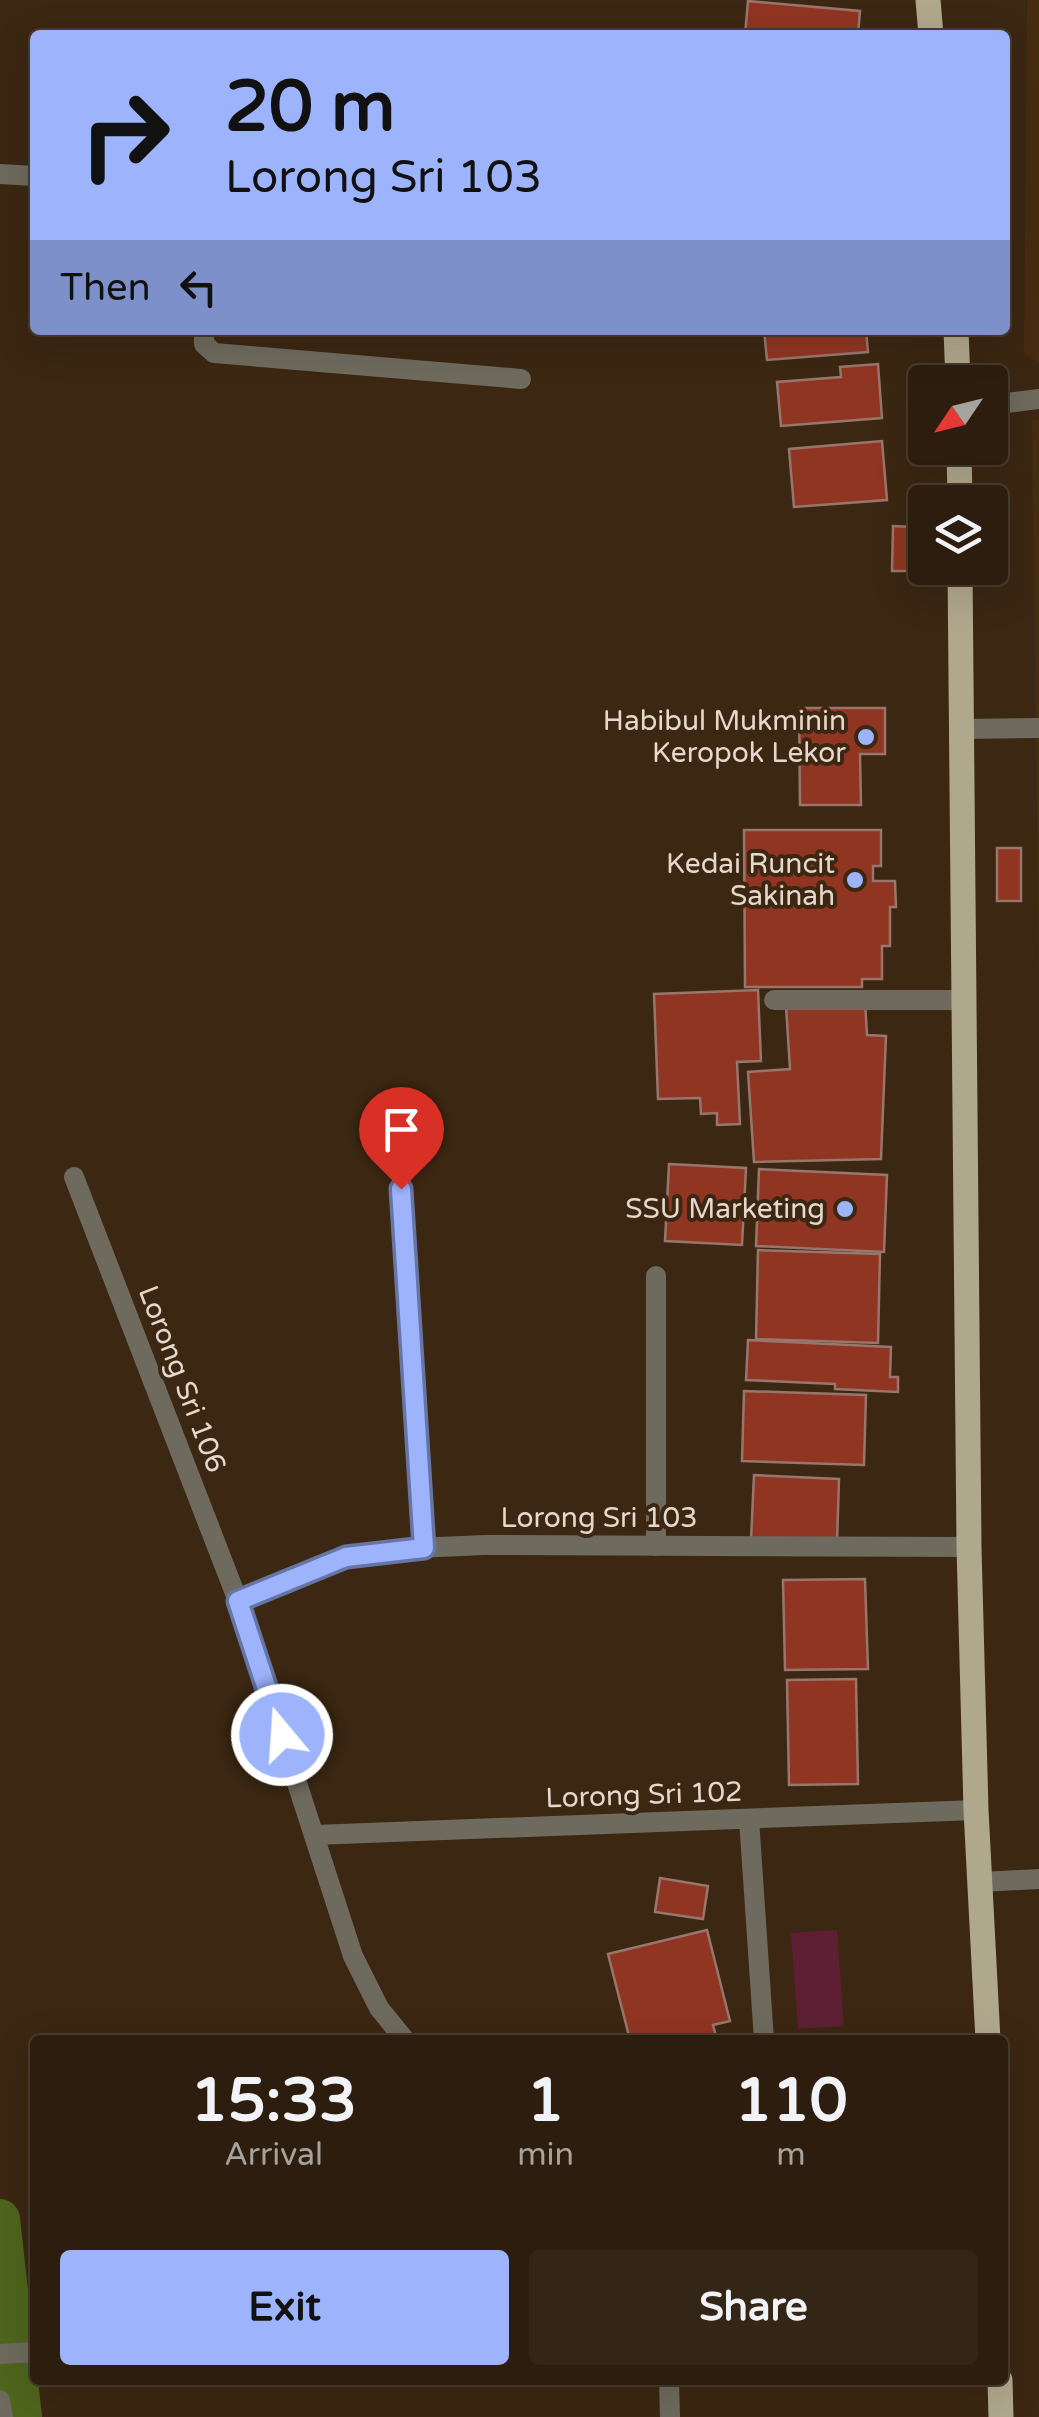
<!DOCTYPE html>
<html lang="en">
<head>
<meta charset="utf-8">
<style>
  :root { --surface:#2c1d0e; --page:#342617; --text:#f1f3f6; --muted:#a6a29e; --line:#483b2e; --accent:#9db4fd }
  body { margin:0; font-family:"Varela Round",sans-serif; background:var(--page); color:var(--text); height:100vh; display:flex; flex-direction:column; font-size:38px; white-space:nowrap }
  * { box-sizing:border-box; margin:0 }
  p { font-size:32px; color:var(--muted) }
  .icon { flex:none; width:55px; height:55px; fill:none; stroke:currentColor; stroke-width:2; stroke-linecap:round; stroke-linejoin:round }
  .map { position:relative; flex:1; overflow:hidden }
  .side { position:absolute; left:30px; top:2035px; width:978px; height:350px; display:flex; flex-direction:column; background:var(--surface); border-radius:10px; box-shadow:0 10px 40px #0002,0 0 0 2px var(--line) }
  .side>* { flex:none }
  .top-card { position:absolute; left:30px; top:30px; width:980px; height:305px; border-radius:10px; box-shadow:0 10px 40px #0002,0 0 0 2px var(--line); background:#9db4fd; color:#111; overflow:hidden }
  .needle { width:65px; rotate:235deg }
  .controls { position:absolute; left:908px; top:365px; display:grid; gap:20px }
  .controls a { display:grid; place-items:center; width:100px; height:100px; border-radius:10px; background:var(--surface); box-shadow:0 10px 40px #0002,0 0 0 2px var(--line); font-size:50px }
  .pin { position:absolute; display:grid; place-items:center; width:85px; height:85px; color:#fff; margin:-102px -42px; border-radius:50% 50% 50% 0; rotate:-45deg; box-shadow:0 0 10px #0007 }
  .pin .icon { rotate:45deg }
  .me { position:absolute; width:110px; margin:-55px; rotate:342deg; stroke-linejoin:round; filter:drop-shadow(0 0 8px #0008) }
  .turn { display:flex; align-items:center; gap:35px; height:210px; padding:0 30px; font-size:45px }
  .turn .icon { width:130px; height:130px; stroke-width:2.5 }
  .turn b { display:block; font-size:70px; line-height:85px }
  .then { display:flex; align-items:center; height:95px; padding:0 30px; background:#0003; gap:20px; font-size:38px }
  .eta { display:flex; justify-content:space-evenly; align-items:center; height:170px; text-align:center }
  .eta b { font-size:60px; font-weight:700; line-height:70px }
  .primary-button { display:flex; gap:20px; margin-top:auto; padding:20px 30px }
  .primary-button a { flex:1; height:115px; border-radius:10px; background:var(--accent); color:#111; font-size:40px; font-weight:700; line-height:115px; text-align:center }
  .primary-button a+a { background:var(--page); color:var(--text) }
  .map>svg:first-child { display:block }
</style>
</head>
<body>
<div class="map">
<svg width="1039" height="2417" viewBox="0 0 1039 2417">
  <rect width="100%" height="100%" fill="#3b2712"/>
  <g fill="#462c11">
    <path d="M 1027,0 L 1039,0 L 1039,363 L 1024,353 Z"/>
    <path d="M 1039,419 L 1039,994 L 1032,420 Z"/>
  </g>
  <path fill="#5e1f34" d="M 837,1930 L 844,2026 L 798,2029 L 791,1933 Z"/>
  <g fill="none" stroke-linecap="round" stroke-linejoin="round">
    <path stroke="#4e651c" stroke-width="11" d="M 0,2210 L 11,2211"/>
    <path stroke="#4e651c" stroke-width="40" d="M 0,2219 L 22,2417"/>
  </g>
  <g fill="#903522" stroke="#98766e" stroke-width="2.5">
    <path d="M 748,1 L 860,11 L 858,35 L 745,35 Z"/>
    <path d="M 764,330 L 866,330 L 868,352 L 767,360 Z"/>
    <path d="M 878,364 L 882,418 L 781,426 L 777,382 L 841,377 L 840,367 Z"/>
    <path d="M 882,441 L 887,500 L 794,507 L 789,449 Z"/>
    <path d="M 893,526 L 913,527 L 912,571 L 892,571 Z"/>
    <path d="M 799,708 L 885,708 L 885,754 L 860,754 L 861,805 L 800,805 Z"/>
    <path d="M 744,830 L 881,830 L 881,866 L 873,866 L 873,881 L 895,881 L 896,907 L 890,907 L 890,946 L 882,946 L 882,979 L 862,979 L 862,987 L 745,987 Z"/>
    <rect x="997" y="848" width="24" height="53"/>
    <path d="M 758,990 L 761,1061 L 737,1062 L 740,1124 L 717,1125 L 717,1113 L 701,1114 L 700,1098 L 658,1099 L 654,994 Z"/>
    <path d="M 865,1001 L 867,1035 L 886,1036 L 881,1159 L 754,1162 L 748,1072 L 790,1069 L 786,1006 Z"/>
    <path d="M 669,1164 L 746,1168 L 742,1245 L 665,1241 Z"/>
    <path d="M 759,1169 L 887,1175 L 884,1252 L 756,1246 Z"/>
    <path d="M 758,1250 L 880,1254 L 878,1343 L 756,1339 Z"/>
    <path d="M 748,1340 L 891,1347 L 890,1377 L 898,1377 L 898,1392 L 835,1389 L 835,1384 L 746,1380 Z"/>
    <path d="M 744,1391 L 866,1395 L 864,1465 L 742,1461 Z"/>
    <path d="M 754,1475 L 839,1479 L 837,1544 L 751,1540 Z"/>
    <path d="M 865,1579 L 868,1669 L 785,1670 L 783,1580 Z"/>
    <path d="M 856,1679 L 858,1784 L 789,1785 L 787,1680 Z"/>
    <path d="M 660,1878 L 708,1886 L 703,1919 L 655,1912 Z"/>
    <path d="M 707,1930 L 730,2021 L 713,2025 L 717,2040 L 630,2040 L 608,1954 Z"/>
  </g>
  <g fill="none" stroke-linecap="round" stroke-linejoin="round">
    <g stroke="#6e6a5d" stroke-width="20">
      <path d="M 204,330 L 204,344 L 214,353 L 521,379"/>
      <path d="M 962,729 L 1039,728"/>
      <path d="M 774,1000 L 965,1000"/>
    </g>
    <g stroke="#6e6a5d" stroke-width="20">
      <path d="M 0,174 L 35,176"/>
      <path d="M 990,405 L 1039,399"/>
      <path d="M 74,1177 L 238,1601 L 353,1956 L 379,2008 L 405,2040"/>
      <path d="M 401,1189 L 424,1547"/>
      <path d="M 656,1276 L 656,1546"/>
      <path d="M 238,1601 L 346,1557 L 415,1548 L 484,1545 L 969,1547"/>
      <path d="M 749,1819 L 764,2040"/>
      <path d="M 314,1835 L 976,1810"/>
      <path d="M 981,1882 L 1039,1879"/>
      <path d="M 0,2354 L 35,2352"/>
      <path d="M 669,2380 L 670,2417"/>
      <path d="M 0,2400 L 3,2417"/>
    </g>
    <g stroke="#b0a88d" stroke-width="25">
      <path d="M 928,0 L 931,35"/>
      <path d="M 956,330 L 958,382"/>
      <path d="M 959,448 L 960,502"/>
      <path d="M 960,568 L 969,1547 L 976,1810 L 988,2040"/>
      <path d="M 1000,2380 L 1001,2417"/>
    </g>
  </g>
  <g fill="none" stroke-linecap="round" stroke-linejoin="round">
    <defs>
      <path id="route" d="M 282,1735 L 238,1601 L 346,1557 L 424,1548 L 401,1189"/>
    </defs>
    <use href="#route" stroke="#6675a4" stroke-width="25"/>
    <use href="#route" stroke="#9db4fd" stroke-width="18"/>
  </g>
  <g fill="#9db4fd" stroke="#3b2712" stroke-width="4">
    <circle cx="866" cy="737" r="10"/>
    <circle cx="855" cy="880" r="10"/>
    <circle cx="845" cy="1209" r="10"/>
  </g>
  <g text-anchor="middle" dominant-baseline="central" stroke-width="8" stroke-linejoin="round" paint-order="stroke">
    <g font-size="28" fill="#e6d8cc" stroke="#3b2712" text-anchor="end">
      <text x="846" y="721">Habibul Mukminin<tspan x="846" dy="32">Keropok Lekor</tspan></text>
      <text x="835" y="864">Kedai Runcit<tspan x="835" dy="32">Sakinah</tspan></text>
      <text x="825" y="1209">SSU Marketing</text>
    </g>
    <g font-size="28" fill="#e6d8cc" stroke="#3b2712">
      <text transform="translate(182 1379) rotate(69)">Lorong Sri 106</text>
      <text x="599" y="1518">Lorong Sri 103</text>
      <text transform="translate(644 1795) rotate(-2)">Lorong Sri 102</text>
    </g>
  </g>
</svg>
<div class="controls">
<a><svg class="needle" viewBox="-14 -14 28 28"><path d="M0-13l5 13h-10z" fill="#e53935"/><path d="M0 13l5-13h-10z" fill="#a6a29e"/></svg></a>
<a><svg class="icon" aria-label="layers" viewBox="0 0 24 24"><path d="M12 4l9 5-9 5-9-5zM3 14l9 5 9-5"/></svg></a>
</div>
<div class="pin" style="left:401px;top:1189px;background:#d93025"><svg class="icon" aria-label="arrive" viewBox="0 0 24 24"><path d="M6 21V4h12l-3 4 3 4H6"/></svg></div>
<svg class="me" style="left:282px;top:1735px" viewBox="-20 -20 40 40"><circle r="17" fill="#9db4fd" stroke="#fff" stroke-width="3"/><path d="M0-11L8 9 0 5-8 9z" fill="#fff"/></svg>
<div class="top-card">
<div class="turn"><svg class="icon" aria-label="right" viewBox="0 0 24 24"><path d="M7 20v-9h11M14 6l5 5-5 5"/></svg><div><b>20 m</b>Lorong Sri 103</div></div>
<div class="then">Then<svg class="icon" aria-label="left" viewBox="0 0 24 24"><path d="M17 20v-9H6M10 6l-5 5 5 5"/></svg></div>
</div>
<section class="side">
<div class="eta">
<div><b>15:33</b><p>Arrival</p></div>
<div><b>1</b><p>min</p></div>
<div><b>110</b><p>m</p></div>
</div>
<div class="primary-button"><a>Exit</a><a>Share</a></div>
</section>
</div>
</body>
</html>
